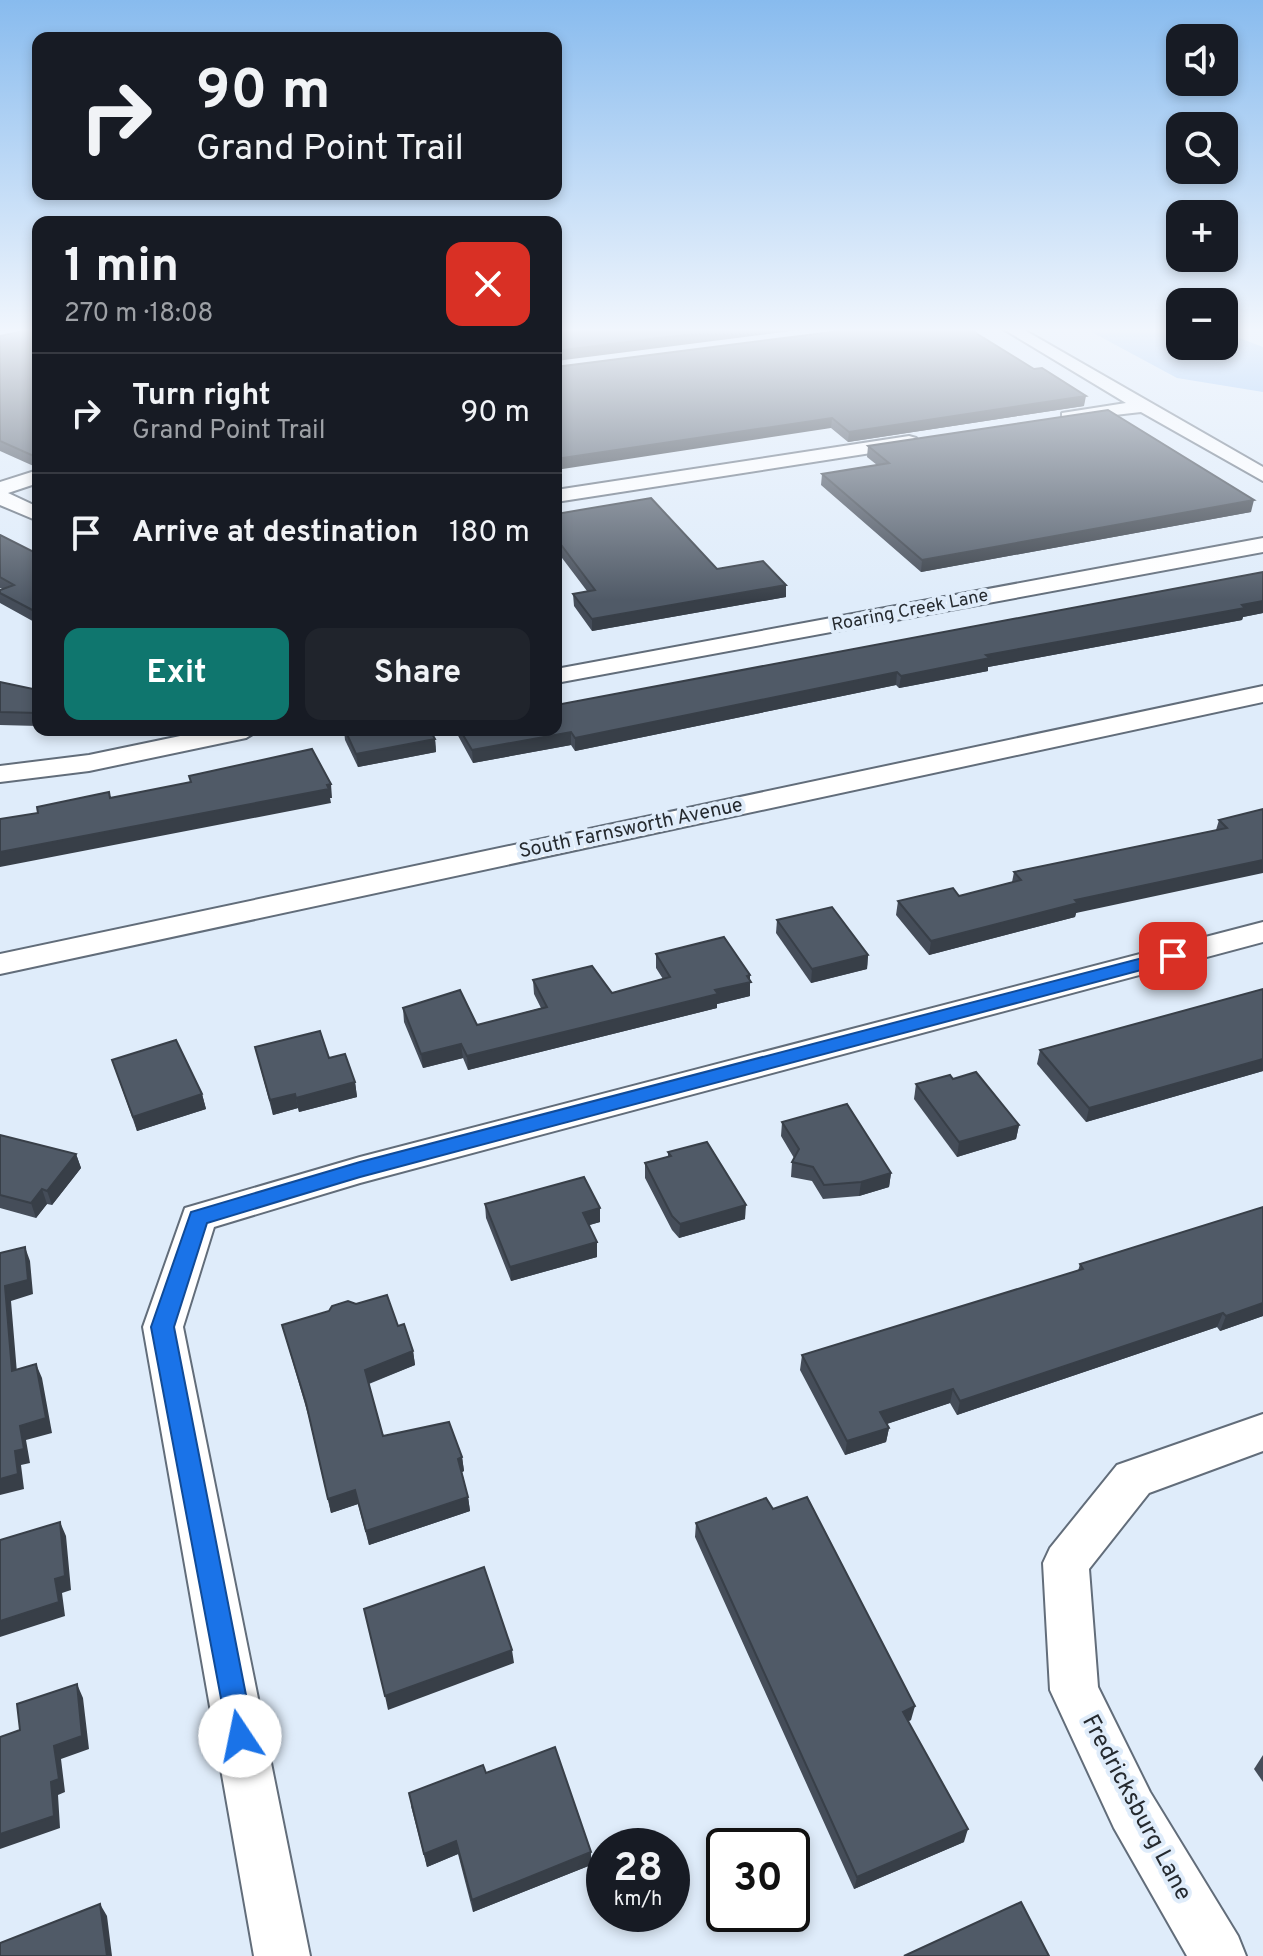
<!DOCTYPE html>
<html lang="en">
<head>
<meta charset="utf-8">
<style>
  :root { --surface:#171b24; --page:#20242c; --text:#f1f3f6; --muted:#9ea1a6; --line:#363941; --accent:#0f766e }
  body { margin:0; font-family:Overpass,sans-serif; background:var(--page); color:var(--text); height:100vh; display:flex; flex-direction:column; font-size:30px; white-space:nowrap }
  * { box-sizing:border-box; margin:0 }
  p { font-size:26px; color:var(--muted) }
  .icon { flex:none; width:44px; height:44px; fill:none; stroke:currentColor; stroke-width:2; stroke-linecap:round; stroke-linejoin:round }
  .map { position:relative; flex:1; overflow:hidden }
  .sheet { position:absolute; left:32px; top:216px; width:530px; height:520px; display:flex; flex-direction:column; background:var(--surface); border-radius:16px; box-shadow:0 4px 12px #0003 }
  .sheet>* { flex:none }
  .top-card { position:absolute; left:32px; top:32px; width:530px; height:168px; border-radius:16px; box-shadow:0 4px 12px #0003; background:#171b24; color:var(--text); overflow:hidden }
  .fabs { position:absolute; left:1166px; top:24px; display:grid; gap:16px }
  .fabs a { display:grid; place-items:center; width:72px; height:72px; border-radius:16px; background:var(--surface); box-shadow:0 4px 12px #0003; font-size:40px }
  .speed { position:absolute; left:586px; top:1828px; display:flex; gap:16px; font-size:40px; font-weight:700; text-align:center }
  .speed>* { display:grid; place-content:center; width:104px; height:104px; border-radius:50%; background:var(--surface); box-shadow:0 4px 12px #0003; line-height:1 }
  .speed small { font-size:20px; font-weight:400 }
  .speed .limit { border:4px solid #111; border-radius:12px; background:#fff; color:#111 }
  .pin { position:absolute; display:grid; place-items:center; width:68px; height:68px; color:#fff; margin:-34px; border-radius:16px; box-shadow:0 4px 12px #0006 }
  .me { position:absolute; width:88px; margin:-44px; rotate:349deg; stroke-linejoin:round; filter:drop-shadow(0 0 6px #0008) }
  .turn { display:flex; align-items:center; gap:28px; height:168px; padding:0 32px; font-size:36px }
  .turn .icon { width:104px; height:104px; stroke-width:2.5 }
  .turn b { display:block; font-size:56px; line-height:68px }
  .round { display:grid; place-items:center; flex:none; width:84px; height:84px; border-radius:16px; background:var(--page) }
  .head { display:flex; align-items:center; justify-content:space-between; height:136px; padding:0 32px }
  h1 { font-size:48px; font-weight:700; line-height:60px }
  .button { display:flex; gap:16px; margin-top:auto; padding:16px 32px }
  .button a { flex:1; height:92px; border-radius:16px; background:var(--accent); color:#fff; font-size:32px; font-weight:700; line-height:92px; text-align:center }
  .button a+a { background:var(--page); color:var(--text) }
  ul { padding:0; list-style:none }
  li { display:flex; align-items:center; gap:24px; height:120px; padding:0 32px; border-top:2px solid var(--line) }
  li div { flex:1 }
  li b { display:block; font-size:30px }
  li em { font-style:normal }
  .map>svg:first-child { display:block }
</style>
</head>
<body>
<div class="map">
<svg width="1263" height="1956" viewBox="0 0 1263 1956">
  <rect width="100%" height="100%" fill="#dfecfa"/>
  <path fill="#99c5f7" d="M 1090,327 L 1180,327 L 1180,346 L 1224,346 L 1224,327 L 1241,327 L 1234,329 L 1234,336 L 1263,347 L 1263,392 L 1177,378 L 1088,330 Z"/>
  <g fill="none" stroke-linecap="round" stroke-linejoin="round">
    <defs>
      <g id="street">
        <path d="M 1000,327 L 1019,327 L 1263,467 L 1263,481 L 1141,412 L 1062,421 L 1062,413 L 1126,403 Z"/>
        <path d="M 909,436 L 916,438 L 919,442 L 916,446 L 556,502 L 556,490 Z"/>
        <path d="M 38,470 L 38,483 L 8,493 L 38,507 L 38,521 L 0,505 L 0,482 Z"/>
        <path d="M 1263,538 L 1263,552 L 556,683 L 556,669 Z"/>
        <path d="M 1263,686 L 1263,702 L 0,974 L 0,954 Z"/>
        <path d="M 209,730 L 259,730 L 246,738 L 89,771 L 0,782 L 0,766 L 89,755 Z"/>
        <path d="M 1263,922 L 1263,942 L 360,1183 L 214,1227 L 183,1327 L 310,1956 L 254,1956 L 143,1327 L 185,1208 L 360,1157 Z"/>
        <path d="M 1263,1414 L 1263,1451 L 1149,1493 L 1089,1569 L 1098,1687 L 1150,1792 L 1238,1936 L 1246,1956 L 1187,1956 L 1114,1828 L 1050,1690 L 1043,1563 L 1050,1548 L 1117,1465 Z"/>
      </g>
    </defs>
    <use href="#street" stroke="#626d7a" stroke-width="4"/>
    <use href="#street" fill="#fff" fill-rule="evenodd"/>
  </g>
  <g fill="#454d59">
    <path d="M 38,328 L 38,468 L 0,451 L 0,336 Z"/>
    <path d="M 556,367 L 1084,406 L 848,442 L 831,428 Z"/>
    <path d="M 868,446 L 1251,512 L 921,572 L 821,485 L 822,474 L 877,465 L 867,457 Z"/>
    <path d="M 556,514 L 717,569 L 786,585 L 786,597 L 592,631 L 574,606 L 573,594 L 587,591 L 556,550 Z"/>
    <path d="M 0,535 L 38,554 L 38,624 L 0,603 L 0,590 L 3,589 L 0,588 Z"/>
    <path d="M 1263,572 L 1263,613 L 1243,617 L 1242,620 L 988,667 L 988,671 L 910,686 L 899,688 L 896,685 L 575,751 L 571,745 L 473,763 L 456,732 L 455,730 Z"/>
    <path d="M 0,682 L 38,690 L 38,726 L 0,725 Z"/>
    <path d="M 344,730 L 430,730 L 435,739 L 436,752 L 358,767 L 345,740 Z"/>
    <path d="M 1263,809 L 1076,913 L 1075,917 L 929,955 L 896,915 L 898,901 L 959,896 L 1012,882 L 1014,872 L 1216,830 L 1219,820 Z"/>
    <path d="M 777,920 L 868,955 L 867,969 L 811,983 L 776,933 Z"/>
    <path d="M 656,954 L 750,980 L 750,996 L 717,1004 L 717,1008 L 468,1070 L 463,1058 L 423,1068 L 404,1022 L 403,1008 L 477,1025 L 541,1008 L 534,994 L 533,980 L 612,993 L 663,979 L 656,968 Z"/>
    <path d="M 1263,989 L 1263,1071 L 1086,1122 L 1037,1064 L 1040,1050 Z"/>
    <path d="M 255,1047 L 329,1058 L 355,1082 L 357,1097 L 299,1112 L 298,1108 L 273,1115 Z"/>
    <path d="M 112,1060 L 202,1094 L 206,1109 L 137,1131 Z"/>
    <path d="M 953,1079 L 1019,1125 L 1016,1139 L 957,1157 L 914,1099 L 916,1084 Z"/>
    <path d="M 782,1122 L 891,1173 L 889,1187 L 859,1196 L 823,1199 L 812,1181 L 791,1177 L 792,1162 L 794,1158 L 781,1136 Z"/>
    <path d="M 0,1135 L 76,1154 L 81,1168 L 52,1205 L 47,1204 L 36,1218 L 0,1208 Z"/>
    <path d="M 668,1152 L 745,1219 L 679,1238 L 672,1230 L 645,1178 L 645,1163 L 668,1157 Z"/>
    <path d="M 485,1204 L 600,1208 L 600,1222 L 589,1225 L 597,1257 L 511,1281 L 486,1218 Z"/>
    <path d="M 1080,1264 L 1263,1316 L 1220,1331 L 1217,1327 L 957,1415 L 950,1403 L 886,1424 L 889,1428 L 886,1442 L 845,1455 L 800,1370 L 802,1355 L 1078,1271 Z"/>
    <path d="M 329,1311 L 398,1326 L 413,1351 L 415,1365 L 369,1384 L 383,1436 L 462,1457 L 464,1471 L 462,1472 L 468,1497 L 470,1511 L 369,1545 L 358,1504 L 331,1513 L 309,1418 L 282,1325 Z"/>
    <path d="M 773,1509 L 911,1720 L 908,1721 L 964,1842 L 854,1889 L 695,1537 L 696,1523 Z"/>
    <path d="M 1263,1755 L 1263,1782 L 1254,1769 Z"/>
    <path d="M 486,1773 L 591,1865 L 473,1912 L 458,1854 L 427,1867 L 411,1806 Z"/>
  </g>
  <g fill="#383f48">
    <path d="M 0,327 L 27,327 L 0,331 Z"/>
    <path d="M 748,327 L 823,327 L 556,361 L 556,351 Z"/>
    <path d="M 1086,396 L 1084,406 L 848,442 L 849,432 Z"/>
    <path d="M 832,418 L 831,428 L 556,470 L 556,459 Z"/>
    <path d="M 1254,500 L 1251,512 L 921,572 L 922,560 Z"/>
    <path d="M 786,585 L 786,597 L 592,631 L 592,619 Z"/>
    <path d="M 1263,601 L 1263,613 L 1243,617 L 1242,620 L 988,667 L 988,671 L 899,688 L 901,676 L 986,655 Z"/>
    <path d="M 897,672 L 896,685 L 575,751 L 575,738 Z"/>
    <path d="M 571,732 L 571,745 L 473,763 L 472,750 Z"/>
    <path d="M 435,739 L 436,752 L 358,767 L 356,754 Z"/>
    <path d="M 331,784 L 332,798 L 330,798 L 331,803 L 0,867 L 0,852 Z"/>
    <path d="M 1263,860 L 1263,873 L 1076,913 L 1075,917 L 929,955 L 931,941 L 1075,900 Z"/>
    <path d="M 868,955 L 867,969 L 811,983 L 812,969 Z"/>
    <path d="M 750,975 L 750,996 L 717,1004 L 717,1008 L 468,1070 L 467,1056 Z"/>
    <path d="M 461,1044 L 463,1058 L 423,1068 L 421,1054 Z"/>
    <path d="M 1263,1059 L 1263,1071 L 1086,1122 L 1089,1108 Z"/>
    <path d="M 355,1082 L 357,1097 L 299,1112 L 296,1098 Z"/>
    <path d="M 202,1094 L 206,1109 L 137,1131 L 133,1117 Z"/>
    <path d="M 295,1094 L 298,1108 L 273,1115 L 270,1100 Z"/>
    <path d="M 1019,1125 L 1016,1139 L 957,1157 L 959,1142 Z"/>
    <path d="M 76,1154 L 81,1168 L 52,1205 L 47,1191 Z"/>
    <path d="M 891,1173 L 889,1187 L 859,1196 L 861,1182 Z"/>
    <path d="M 42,1189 L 47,1204 L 36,1218 L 31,1203 Z"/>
    <path d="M 746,1205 L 745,1219 L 679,1238 L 680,1224 Z"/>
    <path d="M 600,1208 L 600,1222 L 583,1227 L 583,1213 Z"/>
    <path d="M 597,1242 L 597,1257 L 511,1281 L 510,1267 Z"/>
    <path d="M 25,1247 L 30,1261 L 33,1294 L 11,1301 L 18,1385 L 12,1371 L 5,1286 Z"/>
    <path d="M 1263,1303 L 1263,1316 L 1220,1331 L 1226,1316 Z"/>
    <path d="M 1223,1313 L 1217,1327 L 957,1415 L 960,1401 Z"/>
    <path d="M 413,1351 L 415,1365 L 367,1384 L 365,1370 Z"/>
    <path d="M 36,1364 L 42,1378 L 52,1433 L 26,1440 L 30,1463 L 21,1465 L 24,1489 L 0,1495 L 0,1479 L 15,1451 L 20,1426 Z"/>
    <path d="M 953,1389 L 950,1403 L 878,1427 L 880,1412 Z"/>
    <path d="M 889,1428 L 886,1442 L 845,1455 L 847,1441 Z"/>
    <path d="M 462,1457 L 464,1471 L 460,1473 L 458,1459 Z"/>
    <path d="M 355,1490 L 358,1504 L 331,1513 L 328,1499 Z"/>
    <path d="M 468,1497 L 470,1511 L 369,1545 L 366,1531 Z"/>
    <path d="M 60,1522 L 66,1536 L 71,1590 L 62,1593 L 65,1616 L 0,1637 L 0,1621 L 55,1579 Z"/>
    <path d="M 512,1650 L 514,1663 L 388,1710 L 385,1696 Z"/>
    <path d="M 77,1684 L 83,1698 L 89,1749 L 61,1759 L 65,1792 L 58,1795 L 60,1828 L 0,1849 L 0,1834 L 54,1746 Z"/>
    <path d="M 915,1706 L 911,1720 L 900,1725 L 903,1712 Z"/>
    <path d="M 968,1829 L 964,1842 L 854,1889 L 857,1877 Z"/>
    <path d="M 456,1841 L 458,1854 L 427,1867 L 424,1854 Z"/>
    <path d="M 591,1852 L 591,1865 L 473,1912 L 472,1900 Z"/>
    <path d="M 100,1904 L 107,1916 L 112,1956 L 107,1956 Z"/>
  </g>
  <g fill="#505a67" stroke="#383f48" stroke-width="2">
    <path d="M 556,327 L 748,327 L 556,351 Z"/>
    <path d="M 871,327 L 966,327 L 1034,369 L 1042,368 L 1086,396 L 849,432 L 832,418 L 556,459 L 556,367 Z"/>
    <path d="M 38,328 L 38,458 L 0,441 L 0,336 Z"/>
    <path d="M 1108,410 L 1254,500 L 922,560 L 822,474 L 889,463 L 868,446 Z"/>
    <path d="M 651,498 L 717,569 L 763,561 L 786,585 L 592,619 L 573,594 L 595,590 L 556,538 L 556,514 Z"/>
    <path d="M 0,535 L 38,554 L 38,613 L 0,593 L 0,590 L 14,585 L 0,577 Z"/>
    <path d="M 1263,572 L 1263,601 L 1242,605 L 1245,608 L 986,655 L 990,658 L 911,674 L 901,676 L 897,672 L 575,738 L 571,732 L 472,750 L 460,730 L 556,730 L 556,705 Z"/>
    <path d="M 0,682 L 38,690 L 38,713 L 0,712 Z"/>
    <path d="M 345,730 L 430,730 L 435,739 L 356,754 Z"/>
    <path d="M 312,749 L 331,784 L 327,785 L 329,789 L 0,852 L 0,819 L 38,813 L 37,807 L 109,792 L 110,798 L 191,782 L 189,776 Z"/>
    <path d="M 1263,809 L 1263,860 L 1075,900 L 1078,903 L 931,941 L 898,901 L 953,888 L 959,896 L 1021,880 L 1014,872 L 1227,828 L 1219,820 Z"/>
    <path d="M 832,907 L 868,955 L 812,969 L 777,920 Z"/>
    <path d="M 724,937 L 750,975 L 747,976 L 751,982 L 715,990 L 718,994 L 467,1056 L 461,1044 L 421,1054 L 403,1008 L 460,990 L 477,1025 L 547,1007 L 533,980 L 592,966 L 612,993 L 670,977 L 656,954 Z"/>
    <path d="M 1263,989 L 1263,1059 L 1089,1108 L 1040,1050 Z"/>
    <path d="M 320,1031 L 329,1058 L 345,1054 L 355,1082 L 296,1098 L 295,1094 L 270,1100 L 255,1047 Z"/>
    <path d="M 176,1040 L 202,1094 L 133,1117 L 112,1060 Z"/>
    <path d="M 976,1072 L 1019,1125 L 959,1142 L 916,1084 L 950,1075 L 953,1079 Z"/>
    <path d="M 847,1104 L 891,1173 L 861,1182 L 824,1185 L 813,1167 L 792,1162 L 799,1149 L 782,1122 Z"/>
    <path d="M 0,1135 L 76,1154 L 47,1191 L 42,1189 L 31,1203 L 0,1195 Z"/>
    <path d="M 707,1142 L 746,1205 L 680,1224 L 672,1216 L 645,1163 L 671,1156 L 668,1152 Z"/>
    <path d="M 584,1177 L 600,1208 L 583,1213 L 597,1242 L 510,1267 L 485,1204 Z"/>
    <path d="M 1263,1207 L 1263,1303 L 1226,1316 L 1223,1313 L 960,1401 L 953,1389 L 880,1412 L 889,1428 L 847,1441 L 802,1355 L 1083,1269 L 1080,1264 Z"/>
    <path d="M 25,1247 L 28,1280 L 5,1286 L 12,1371 L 36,1364 L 46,1418 L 20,1426 L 24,1449 L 15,1451 L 18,1474 L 0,1479 L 0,1253 Z"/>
    <path d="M 387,1295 L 398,1326 L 404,1324 L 413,1351 L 365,1370 L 383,1436 L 449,1422 L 462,1457 L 458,1459 L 468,1497 L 366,1531 L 355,1490 L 328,1499 L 306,1403 L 282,1325 L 329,1311 L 332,1306 L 348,1301 L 356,1304 Z"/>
    <path d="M 807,1497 L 915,1706 L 903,1712 L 968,1829 L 857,1877 L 696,1523 L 766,1498 L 773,1509 Z"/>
    <path d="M 60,1522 L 65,1576 L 55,1579 L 59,1602 L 0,1621 L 0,1540 Z"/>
    <path d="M 484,1567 L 512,1650 L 385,1696 L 364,1609 Z"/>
    <path d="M 77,1684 L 82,1736 L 54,1746 L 59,1779 L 51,1782 L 54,1816 L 0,1834 L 0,1737 L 20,1730 L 17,1704 Z"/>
    <path d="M 555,1747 L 591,1852 L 472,1900 L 456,1841 L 424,1854 L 409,1793 L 483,1765 L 486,1773 Z"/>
    <path d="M 1021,1902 L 1049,1956 L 904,1956 Z"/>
    <path d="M 100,1904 L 107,1956 L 0,1956 L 0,1943 Z"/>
  </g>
  <linearGradient id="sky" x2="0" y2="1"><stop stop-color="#8be"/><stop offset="0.55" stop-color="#f1f6fd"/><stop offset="1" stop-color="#f1f6fd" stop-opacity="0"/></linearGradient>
  <rect width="1263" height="600" fill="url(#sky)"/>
  <path fill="#1a73e8" stroke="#114b97" stroke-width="2" d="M 1173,950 L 1179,952 L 1179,960 L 360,1177 L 207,1223 L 174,1327 L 254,1736 L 250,1746 L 240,1750 L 230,1746 L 151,1327 L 191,1212 L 360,1162 Z"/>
  <g text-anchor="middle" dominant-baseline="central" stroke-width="8" stroke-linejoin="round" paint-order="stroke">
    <g font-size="18" fill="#252a2f" stroke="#dfecfa">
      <text transform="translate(910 611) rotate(-11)">Roaring Creek Lane</text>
    </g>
    <g font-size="20" fill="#252a2f" stroke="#dfecfa">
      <text transform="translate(631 829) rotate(-12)">South Farnsworth Avenue</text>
    </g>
    <g font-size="24" fill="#252a2f" stroke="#dfecfa">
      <text transform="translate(1136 1808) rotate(62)">Fredricksburg Lane</text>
    </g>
  </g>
</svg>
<div class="fabs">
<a><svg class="icon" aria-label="sound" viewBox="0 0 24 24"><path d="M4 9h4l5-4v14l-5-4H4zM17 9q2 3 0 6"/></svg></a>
<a><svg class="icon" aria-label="search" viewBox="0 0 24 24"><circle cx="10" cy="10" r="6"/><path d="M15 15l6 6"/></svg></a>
<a>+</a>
<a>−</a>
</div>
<div class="speed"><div>28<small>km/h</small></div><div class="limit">30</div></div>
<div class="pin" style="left:1173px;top:956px;background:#d93025"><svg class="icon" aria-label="arrive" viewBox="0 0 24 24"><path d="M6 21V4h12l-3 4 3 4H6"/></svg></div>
<svg class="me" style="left:240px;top:1736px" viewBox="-20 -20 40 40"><circle r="19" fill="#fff"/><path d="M0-13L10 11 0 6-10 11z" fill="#1a73e8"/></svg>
<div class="top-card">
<div class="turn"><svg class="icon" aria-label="right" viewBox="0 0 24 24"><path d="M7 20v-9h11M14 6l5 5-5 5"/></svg><div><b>90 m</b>Grand Point Trail</div></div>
</div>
<section class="sheet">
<div class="head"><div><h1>1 min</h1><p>270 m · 18:08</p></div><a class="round" style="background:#d93025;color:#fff"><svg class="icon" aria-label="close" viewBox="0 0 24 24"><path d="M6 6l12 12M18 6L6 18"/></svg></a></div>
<ul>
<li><svg class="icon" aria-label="right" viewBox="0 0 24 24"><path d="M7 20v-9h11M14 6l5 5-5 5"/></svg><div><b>Turn right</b><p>Grand Point Trail</p></div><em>90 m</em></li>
<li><svg class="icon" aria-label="arrive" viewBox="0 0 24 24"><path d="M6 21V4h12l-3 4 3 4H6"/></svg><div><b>Arrive at destination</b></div><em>180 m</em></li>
</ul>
<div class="button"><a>Exit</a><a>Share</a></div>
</section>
</div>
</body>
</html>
